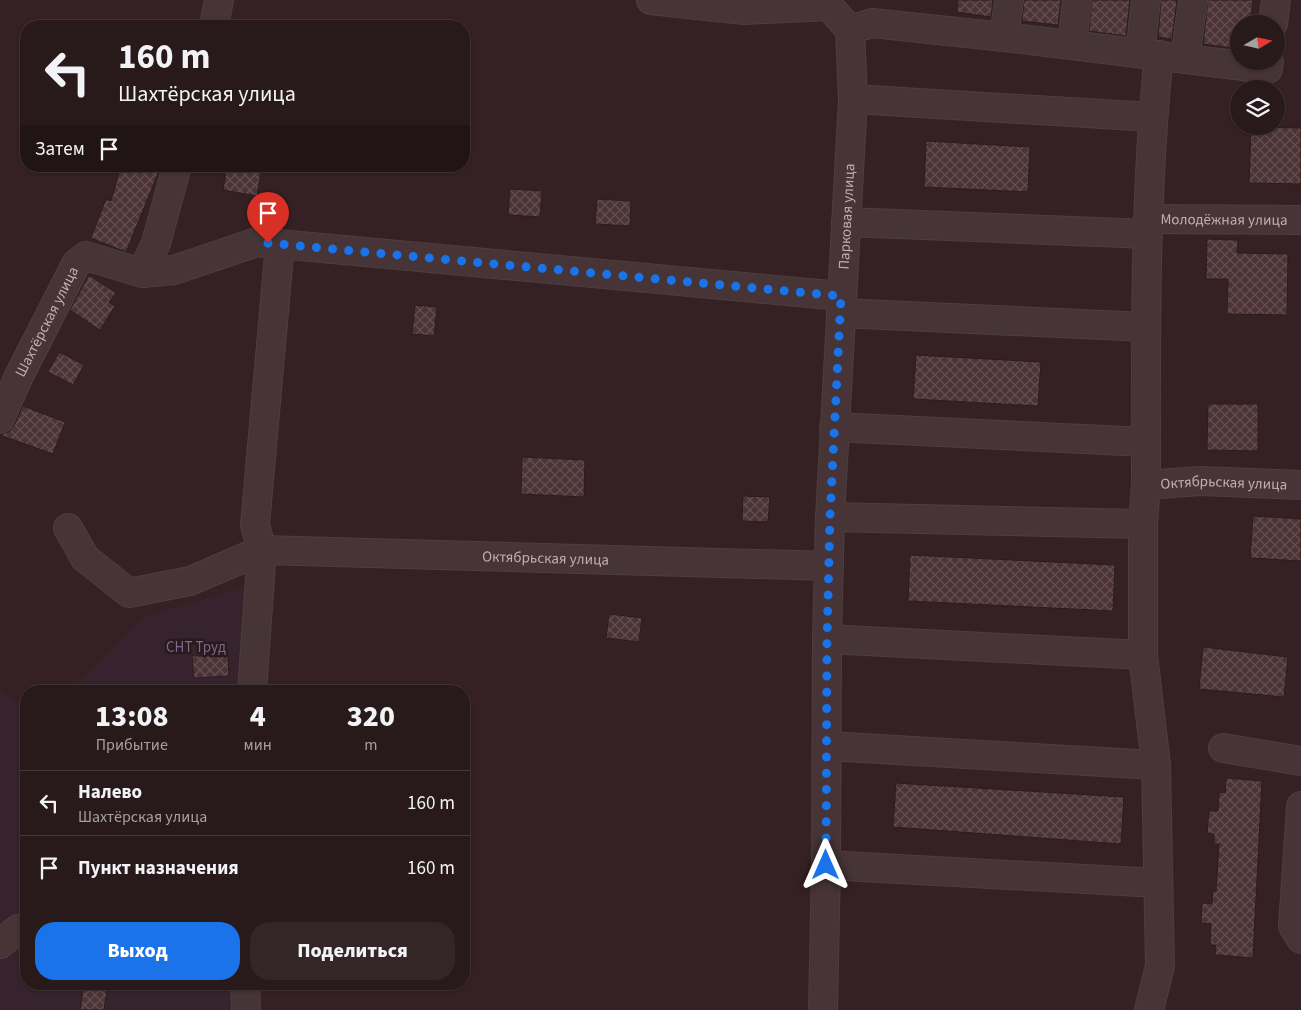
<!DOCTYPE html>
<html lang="ru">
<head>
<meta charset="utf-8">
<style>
  :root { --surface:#28191a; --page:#342627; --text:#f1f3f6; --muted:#a5a0a2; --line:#443839; --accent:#1a73e8 }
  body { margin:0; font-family:"Source Sans 3",sans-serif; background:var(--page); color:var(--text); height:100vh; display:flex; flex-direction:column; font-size:19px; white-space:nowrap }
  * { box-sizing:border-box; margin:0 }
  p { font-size:16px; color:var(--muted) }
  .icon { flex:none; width:28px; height:28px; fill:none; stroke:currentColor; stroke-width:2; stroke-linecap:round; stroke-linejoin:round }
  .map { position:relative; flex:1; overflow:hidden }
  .details { position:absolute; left:20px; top:685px; width:450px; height:305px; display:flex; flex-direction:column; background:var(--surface); border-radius:20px; box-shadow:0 1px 4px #0004,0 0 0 1px var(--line) }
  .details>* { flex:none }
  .guide { position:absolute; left:20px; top:20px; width:450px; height:152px; border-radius:20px; box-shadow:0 1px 4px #0004,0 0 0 1px var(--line); background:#28191a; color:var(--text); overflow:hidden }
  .needle { width:32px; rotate:81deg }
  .controls { position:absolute; left:1230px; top:15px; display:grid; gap:10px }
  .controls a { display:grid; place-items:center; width:55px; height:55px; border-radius:50%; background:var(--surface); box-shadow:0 1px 4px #0004,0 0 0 1px var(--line); font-size:25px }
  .pin { position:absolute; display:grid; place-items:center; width:42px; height:42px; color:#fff; margin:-51px -21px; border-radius:50% 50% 50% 0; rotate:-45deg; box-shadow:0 0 5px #0007 }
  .pin .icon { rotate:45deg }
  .me { position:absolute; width:55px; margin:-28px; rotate:0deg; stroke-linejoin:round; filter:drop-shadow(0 0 4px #0008) }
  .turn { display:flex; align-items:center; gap:18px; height:105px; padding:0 15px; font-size:22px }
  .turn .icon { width:65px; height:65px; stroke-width:2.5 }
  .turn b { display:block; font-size:35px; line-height:42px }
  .then { display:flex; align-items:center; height:48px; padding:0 15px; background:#0003; gap:10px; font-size:19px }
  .eta { display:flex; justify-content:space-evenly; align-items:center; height:85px; text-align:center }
  .eta b { font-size:30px; font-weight:800; line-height:35px }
  .primary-button { display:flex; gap:10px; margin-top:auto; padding:10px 15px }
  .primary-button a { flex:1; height:58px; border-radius:20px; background:var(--accent); color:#fff; font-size:20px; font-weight:800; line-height:58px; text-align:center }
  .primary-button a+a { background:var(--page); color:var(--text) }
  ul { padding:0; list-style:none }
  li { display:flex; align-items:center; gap:15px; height:65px; padding:0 15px; border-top:1px solid var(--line) }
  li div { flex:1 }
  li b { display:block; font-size:19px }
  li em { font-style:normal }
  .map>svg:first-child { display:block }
</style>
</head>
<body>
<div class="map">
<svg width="1301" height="1010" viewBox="0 0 1301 1010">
  <defs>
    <pattern id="building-cross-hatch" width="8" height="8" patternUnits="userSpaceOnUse" patternTransform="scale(1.25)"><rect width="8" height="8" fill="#4c3336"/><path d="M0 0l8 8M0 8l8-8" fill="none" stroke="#644e51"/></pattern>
  </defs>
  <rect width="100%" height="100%" fill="#352123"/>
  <g fill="#36232e">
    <path d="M 244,588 L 238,691 L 71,691 L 145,616 Z"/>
    <path d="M 0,691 L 26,711 L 26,984 L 230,984 L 230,1010 L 0,1010 Z"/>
  </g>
  <g fill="url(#building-cross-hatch)" stroke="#2c1c1d">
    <path d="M 958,0 L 993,0 L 991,17 L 957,12 Z"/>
    <path d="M 1024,0 L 1061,0 L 1058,25 L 1022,21 Z"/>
    <path d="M 1092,0 L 1130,0 L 1126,36 L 1089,31 Z"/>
    <path d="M 1161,0 L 1177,0 L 1172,39 L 1158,37 Z"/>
    <path d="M 1208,0 L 1253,0 L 1250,24 L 1239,24 L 1239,49 L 1203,44 Z"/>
    <path d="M 1251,127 L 1301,128 L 1301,184 L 1249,183 Z"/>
    <path d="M 926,141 L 1030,147 L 1028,192 L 924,187 Z"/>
    <path d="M 121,166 L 161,166 L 126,252 L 91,238 L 106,199 L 111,201 Z"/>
    <path d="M 227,166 L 262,166 L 257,196 L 223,190 Z"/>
    <path d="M 510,189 L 542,191 L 540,217 L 508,215 Z"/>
    <path d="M 597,199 L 631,201 L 630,226 L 595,224 Z"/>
    <path d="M 1207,239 L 1238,240 L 1237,253 L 1288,254 L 1287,315 L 1227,314 L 1228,279 L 1206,279 Z"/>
    <path d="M 89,275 L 116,293 L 109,302 L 115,306 L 100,330 L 70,310 Z"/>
    <path d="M 415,305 L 437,307 L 434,336 L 412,334 Z"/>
    <path d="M 59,352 L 84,365 L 73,385 L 48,372 Z"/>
    <path d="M 916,355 L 1041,362 L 1038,406 L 913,399 Z"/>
    <path d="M 1208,404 L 1258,404 L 1258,451 L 1207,450 Z"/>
    <path d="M 23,406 L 65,422 L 53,454 L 0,435 L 9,432 L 14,426 Z"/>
    <path d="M 522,457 L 585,460 L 584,497 L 521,494 Z"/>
    <path d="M 743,496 L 770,497 L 768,522 L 742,521 Z"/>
    <path d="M 1253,516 L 1301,519 L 1301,561 L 1250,558 Z"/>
    <path d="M 910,555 L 1115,565 L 1113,611 L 908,601 Z"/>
    <path d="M 609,614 L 642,618 L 639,642 L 606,638 Z"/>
    <path d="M 1203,647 L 1288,657 L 1284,697 L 1199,689 Z"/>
    <path d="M 214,655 L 215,657 L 228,656 L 229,676 L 194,678 L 192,656 Z"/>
    <path d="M 1226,778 L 1262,781 L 1253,958 L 1215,955 L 1216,945 L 1210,945 L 1211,924 L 1201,923 L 1202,903 L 1212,904 L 1213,891 L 1216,891 L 1219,844 L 1214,844 L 1214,834 L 1207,833 L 1209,811 L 1218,811 L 1219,792 L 1225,793 Z"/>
    <path d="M 896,783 L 1124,797 L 1121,844 L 893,827 Z"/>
    <path d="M 84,984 L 108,984 L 104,1010 L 80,1010 Z"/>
  </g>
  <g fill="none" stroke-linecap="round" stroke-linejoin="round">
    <defs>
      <g id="minor">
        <path d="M 651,0 L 744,10 L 829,6"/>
        <path d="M 1273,24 L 1276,0"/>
        <path d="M 214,26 L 219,0"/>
        <path d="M 850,30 L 872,23 L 1004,37 L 1268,69 L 1269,61"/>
        <path d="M 1004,37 L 1009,0"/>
        <path d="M 1072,45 L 1077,0"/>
        <path d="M 1140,53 L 1146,0"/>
        <path d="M 1185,59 L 1193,0"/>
        <path d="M 853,99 L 1152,117"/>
        <path d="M 177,166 L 156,243 L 142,273 L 174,270 L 257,242 L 841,296"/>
        <path id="s1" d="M 1148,219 L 1301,220"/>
        <path d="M 846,222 L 1147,234"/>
        <path d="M 841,313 L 1146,327"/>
        <path id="s2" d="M 0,419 L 18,378 L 76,264 L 86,256 L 142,273"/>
        <path d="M 834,427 L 1146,442"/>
        <path id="s3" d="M 1146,485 L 1200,481 L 1301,485"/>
        <path d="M 830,517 L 1143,524"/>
        <path id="s4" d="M 68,528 L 85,558 L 129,593 L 190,581 L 262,550 L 829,566"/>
        <path d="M 827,639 L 1143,655"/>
        <path d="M 252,691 L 262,550 L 255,525 L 280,244"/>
        <path d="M 827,746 L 1156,765"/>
        <path d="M 1223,748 L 1301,761"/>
        <path d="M 1301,806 L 1293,926 L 1301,939"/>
        <path d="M 826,865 L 1158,883"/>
        <path d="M 0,944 L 18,929 L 26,931"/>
        <path d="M 245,984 L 246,1010"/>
        <path id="s5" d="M 823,1010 L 826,865 L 827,639 L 830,517 L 853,99 L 850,30 L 829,6 L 829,0"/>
        <path d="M 1149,1010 L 1160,966 L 1156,765 L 1143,655 L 1143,524 L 1146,485 C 1146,342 1144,198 1159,55"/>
      </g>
    </defs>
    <use href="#minor" stroke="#4f3e3f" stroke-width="30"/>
    <use href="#minor" stroke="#463436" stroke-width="28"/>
  </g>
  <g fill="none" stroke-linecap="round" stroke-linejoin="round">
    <path stroke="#1a73e8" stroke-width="9" stroke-dasharray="0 16.2" d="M 268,243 L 841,296 L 830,517 L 827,640 L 826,865"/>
  </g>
  <g text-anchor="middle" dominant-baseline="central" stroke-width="5" stroke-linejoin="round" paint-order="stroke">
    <g font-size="15" fill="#c2aeb0" stroke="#2a1a1b">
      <text stroke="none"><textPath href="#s5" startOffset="794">Парковая улица</textPath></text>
      <text stroke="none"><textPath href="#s1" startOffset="76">Молодёжная улица</textPath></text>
      <text stroke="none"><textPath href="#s2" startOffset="108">Шахтёрская улица</textPath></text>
      <text stroke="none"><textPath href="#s3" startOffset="78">Октябрьская улица</textPath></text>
      <text stroke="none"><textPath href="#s4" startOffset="515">Октябрьская улица</textPath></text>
    </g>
    <g font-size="15" fill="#7e6891" stroke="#2a1a1b">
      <text x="196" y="647">СНТ Труд</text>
    </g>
  </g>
</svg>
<div class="controls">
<a><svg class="needle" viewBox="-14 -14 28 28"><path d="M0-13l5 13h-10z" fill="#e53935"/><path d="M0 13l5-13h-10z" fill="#a5a0a2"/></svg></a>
<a><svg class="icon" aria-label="layers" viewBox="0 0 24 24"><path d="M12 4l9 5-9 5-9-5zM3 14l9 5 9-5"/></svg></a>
</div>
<div class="pin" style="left:268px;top:243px;background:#d93025"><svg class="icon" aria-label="arrive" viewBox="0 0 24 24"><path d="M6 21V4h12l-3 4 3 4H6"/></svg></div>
<svg class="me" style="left:826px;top:865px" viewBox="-20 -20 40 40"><path d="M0-17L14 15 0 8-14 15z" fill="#1a73e8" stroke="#fff" stroke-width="4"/></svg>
<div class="guide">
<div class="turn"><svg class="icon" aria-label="left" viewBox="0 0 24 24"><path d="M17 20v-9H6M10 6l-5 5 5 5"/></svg><div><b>160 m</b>Шахтёрская улица</div></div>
<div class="then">Затем<svg class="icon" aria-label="arrive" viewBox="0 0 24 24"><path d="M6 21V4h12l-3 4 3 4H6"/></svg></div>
</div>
<section class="details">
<div class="eta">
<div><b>13:08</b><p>Прибытие</p></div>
<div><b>4</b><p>мин</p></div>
<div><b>320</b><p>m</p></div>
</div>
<ul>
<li><svg class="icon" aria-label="left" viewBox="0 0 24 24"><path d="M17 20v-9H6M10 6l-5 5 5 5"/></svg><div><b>Налево</b><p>Шахтёрская улица</p></div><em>160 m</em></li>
<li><svg class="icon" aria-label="arrive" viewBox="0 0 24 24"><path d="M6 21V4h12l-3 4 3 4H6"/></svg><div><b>Пункт назначения</b></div><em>160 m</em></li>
</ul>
<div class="primary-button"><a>Выход</a><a>Поделиться</a></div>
</section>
</div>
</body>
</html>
